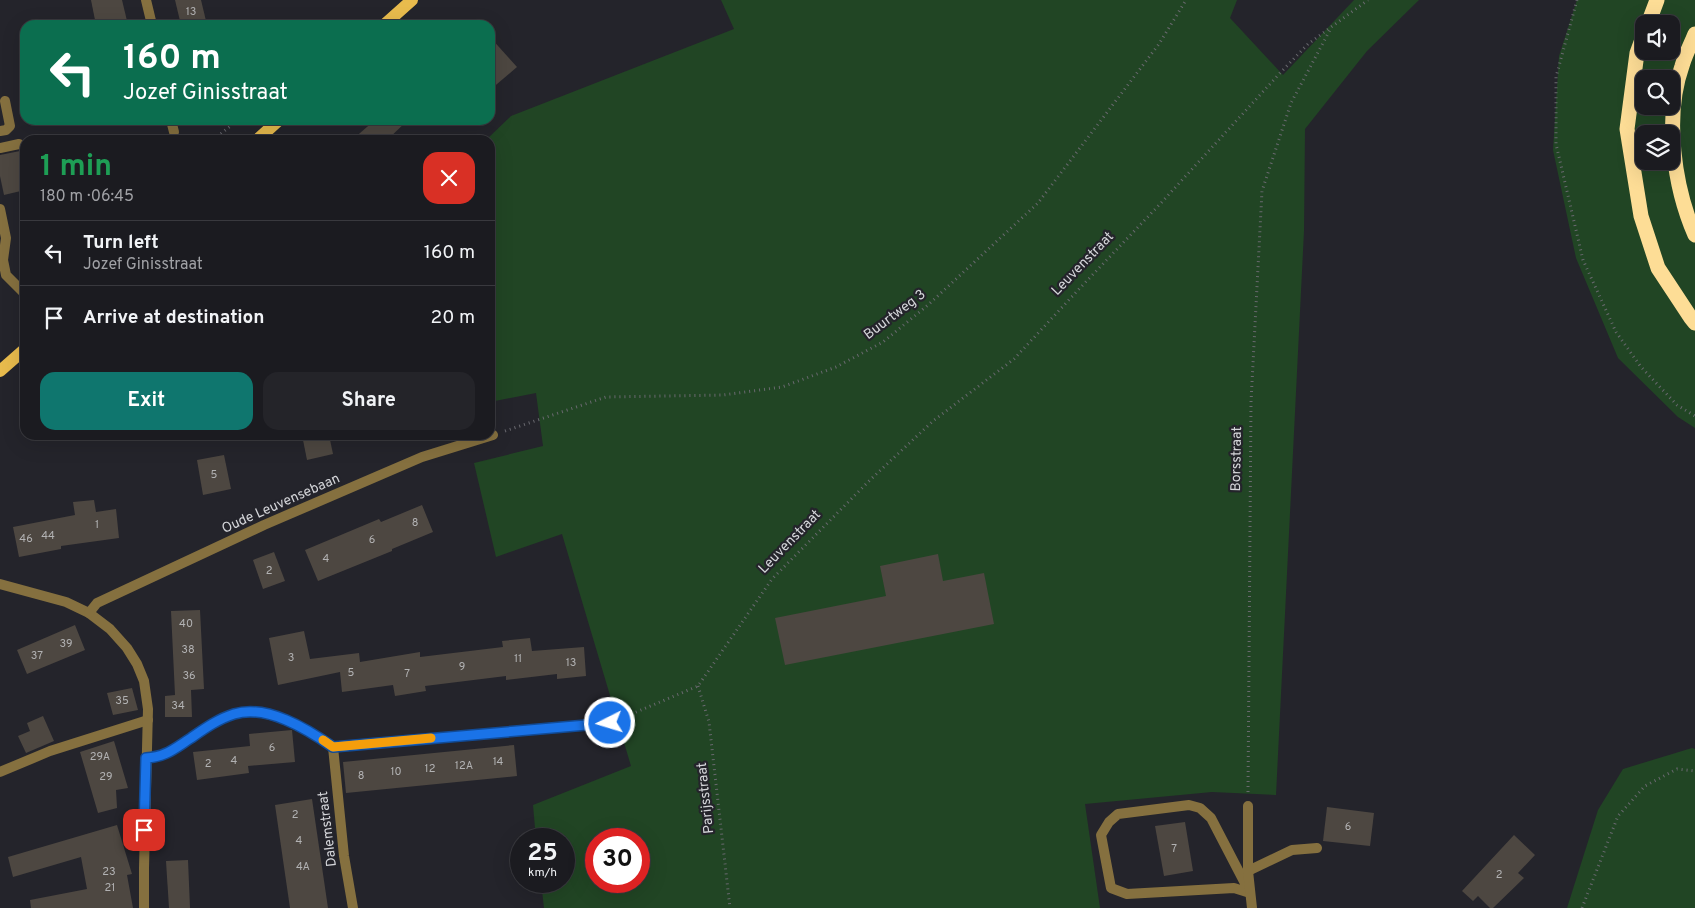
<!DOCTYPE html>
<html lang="en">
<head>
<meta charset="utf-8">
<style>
  :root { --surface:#1b1b20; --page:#242429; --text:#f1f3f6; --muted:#a0a1a5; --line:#39393e; --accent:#0f766e }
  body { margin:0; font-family:Overpass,sans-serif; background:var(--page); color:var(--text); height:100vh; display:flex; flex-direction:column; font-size:19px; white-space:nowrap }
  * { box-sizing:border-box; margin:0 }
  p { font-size:16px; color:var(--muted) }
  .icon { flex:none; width:28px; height:28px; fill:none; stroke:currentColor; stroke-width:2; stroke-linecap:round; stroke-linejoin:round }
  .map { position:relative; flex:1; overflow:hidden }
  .drawer { position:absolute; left:20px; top:135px; width:475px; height:305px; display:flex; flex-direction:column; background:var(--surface); border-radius:15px; box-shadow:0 5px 20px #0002,0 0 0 1px var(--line) }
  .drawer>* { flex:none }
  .hud { position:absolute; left:20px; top:20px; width:475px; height:105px; border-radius:15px; box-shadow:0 5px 20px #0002,0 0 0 1px var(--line); background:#0b6e4f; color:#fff; overflow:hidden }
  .fabs { position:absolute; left:1635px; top:15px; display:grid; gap:10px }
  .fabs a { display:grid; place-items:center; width:45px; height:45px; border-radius:10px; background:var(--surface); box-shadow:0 5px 20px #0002,0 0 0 1px var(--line); font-size:25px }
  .speed { position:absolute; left:510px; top:828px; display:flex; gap:10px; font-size:25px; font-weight:700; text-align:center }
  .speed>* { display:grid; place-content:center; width:65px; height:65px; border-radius:50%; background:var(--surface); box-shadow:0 5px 20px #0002,0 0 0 1px var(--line); line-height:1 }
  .speed small { font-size:12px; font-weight:400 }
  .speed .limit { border:8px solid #d22; background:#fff; color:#111 }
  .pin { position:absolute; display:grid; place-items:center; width:42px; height:42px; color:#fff; margin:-21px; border-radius:10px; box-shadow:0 2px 8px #0006 }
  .me { position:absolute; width:55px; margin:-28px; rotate:265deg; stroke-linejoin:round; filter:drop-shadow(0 0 4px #0008) }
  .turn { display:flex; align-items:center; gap:18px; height:105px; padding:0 20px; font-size:22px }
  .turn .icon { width:65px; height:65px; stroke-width:2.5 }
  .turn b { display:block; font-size:35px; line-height:42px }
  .round { display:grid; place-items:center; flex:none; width:52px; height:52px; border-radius:15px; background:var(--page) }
  .summary { display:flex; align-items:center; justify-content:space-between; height:85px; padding:0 20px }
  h1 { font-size:30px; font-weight:700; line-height:38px; color:#1e9e55 }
  .cta { display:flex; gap:10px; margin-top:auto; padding:10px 20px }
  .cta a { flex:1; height:58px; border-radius:15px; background:var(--accent); color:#fff; font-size:20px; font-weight:700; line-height:58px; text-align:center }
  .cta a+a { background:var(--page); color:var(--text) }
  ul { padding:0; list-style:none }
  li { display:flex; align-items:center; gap:15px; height:65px; padding:0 20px; border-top:1px solid var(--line) }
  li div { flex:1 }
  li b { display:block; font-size:19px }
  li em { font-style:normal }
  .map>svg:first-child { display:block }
</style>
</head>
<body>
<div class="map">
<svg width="1695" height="908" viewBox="0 0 1695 908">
  <rect width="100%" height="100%" fill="#24242b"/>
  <g fill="#214524" fill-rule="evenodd">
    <path d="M 721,0 L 1237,0 L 1230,18 L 1283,75 L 1354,0 L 1419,0 L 1367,51 L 1305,129 L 1304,231 L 1276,795 L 1212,792 L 1085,804 L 1100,908 L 544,908 L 541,881 L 564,881 L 564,839 L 536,839 L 533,805 L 631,766 L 562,534 L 496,557 L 474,463 L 543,446 L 536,393 L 490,402 L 490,140 L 486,140 L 511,116 L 734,29 ZM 596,839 L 639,839 L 639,881 L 596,881 Z"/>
    <path d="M 1577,0 L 1695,0 L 1695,428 L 1678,417 L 1618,358 L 1576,258 L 1553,150 L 1559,56 ZM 1644,24 L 1671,24 L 1671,51 L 1644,51 ZM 1644,79 L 1671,79 L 1671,106 L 1644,106 ZM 1644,134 L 1671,134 L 1671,161 L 1644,161 Z"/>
    <path d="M 1692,748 L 1695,749 L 1695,908 L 1567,908 L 1598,810 L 1623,769 Z"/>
  </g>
  <g fill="#4d4741">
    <path d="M 91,0 L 122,0 L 128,25 L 96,25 Z"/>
    <path d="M 175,0 L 201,0 L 207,25 L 181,25 Z"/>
    <path d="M 490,37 L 517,67 L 490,90 Z"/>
    <path d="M 375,120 L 408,120 L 387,140 L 352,140 Z"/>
    <path d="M 25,150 L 25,190 L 4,195 L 0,176 L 0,155 Z"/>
    <path d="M 302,435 L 329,435 L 333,454 L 307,460 Z"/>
    <path d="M 224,455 L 231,489 L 203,495 L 197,460 Z"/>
    <path d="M 94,500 L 96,512 L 116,509 L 119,538 L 61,546 L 61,549 L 19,557 L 13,527 L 75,515 L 73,502 Z"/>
    <path d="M 422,505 L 433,532 L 392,549 L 392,551 L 318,581 L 305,550 L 379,519 L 381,522 Z"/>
    <path d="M 274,552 L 285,581 L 263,589 L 253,560 Z"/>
    <path d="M 938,554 L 943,581 L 984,573 L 994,624 L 785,665 L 775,618 L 886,596 L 880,566 Z"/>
    <path d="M 200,610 L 204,689 L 191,690 L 192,717 L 165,717 L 165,696 L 175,695 L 171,611 Z"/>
    <path d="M 75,625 L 85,650 L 27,674 L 17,650 Z"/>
    <path d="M 304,631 L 310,659 L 359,653 L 360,662 L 420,652 L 420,657 L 503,647 L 502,641 L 530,638 L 532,651 L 584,647 L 586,676 L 557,679 L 557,674 L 506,680 L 506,676 L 425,686 L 426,691 L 395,696 L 393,685 L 342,692 L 340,672 L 278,685 L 269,638 Z"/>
    <path d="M 132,688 L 138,710 L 113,715 L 107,693 Z"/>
    <path d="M 43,716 L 54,741 L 26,753 L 18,736 L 30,731 L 27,723 Z"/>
    <path d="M 292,730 L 295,762 L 248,766 L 249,773 L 197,780 L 193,752 L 250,746 L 249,734 Z"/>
    <path d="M 114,741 L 128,788 L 116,790 L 117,808 L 98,813 L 80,752 Z"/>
    <path d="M 514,745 L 517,776 L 346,793 L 343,762 Z"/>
    <path d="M 312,799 L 328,908 L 290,908 L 275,805 Z"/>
    <path d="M 1327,807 L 1374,813 L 1370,846 L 1323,841 Z"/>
    <path d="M 1185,822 L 1193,871 L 1164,876 L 1155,826 Z"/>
    <path d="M 117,825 L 132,874 L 127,875 L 133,908 L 31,908 L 30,900 L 87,889 L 81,857 L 13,877 L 8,857 Z"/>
    <path d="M 1514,835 L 1535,855 L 1518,873 L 1524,878 L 1493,908 L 1490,908 L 1478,896 L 1473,901 L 1462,891 Z"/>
    <path d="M 188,860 L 190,908 L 169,908 L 166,861 Z"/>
  </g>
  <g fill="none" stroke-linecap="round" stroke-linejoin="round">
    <g stroke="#69696f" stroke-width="3" stroke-dasharray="1 4" stroke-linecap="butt">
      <path d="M 1577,0 L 1556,77 L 1556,144 L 1583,260 L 1616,332 L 1641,367 L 1677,405 L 1695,416"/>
      <path d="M 213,140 L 238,120"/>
      <path d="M 505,431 L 606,397 L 723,395 L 782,387 L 836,367 L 883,342 L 928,305 L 1038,203 L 1159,44 L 1186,0"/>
      <path d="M 698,686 L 709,722 L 730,908"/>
      <path d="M 622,718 L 698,686 L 772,579 L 870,480 L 933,421 L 1014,359 L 1080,288 L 1161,203 L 1281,72 L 1308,44 L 1368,0"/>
      <path d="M 1248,792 L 1251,402 L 1262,191 L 1291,103 L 1331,28"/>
      <path d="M 1582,908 L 1618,816 L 1645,786 L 1677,769 L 1695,771"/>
    </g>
    <g stroke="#85703f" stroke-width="10">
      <path d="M 0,131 L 6,130 L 10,126 L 5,101"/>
      <path d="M 0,148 L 19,144"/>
      <path d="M 0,209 L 6,238 L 3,260 L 6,275 L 25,294"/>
      <path d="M 0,772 L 50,751 L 148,720"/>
      <path d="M 1189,805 L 1200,808 L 1211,818 L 1250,893 L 1234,888 L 1127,894 L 1111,888 L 1101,835 L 1109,822 L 1118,814 Z"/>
      <path d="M 1248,871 L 1292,850 L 1317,848"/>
    </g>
    <g stroke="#85703f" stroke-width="10">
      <path d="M 146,0 L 152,25"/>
      <path d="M 171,120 L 174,132"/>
      <path d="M 0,584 L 66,602 L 89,613 L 110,629 L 127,648 L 137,664 L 144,681 L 148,709 L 144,868 L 144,908"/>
      <path d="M 89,613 L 97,603 L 264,525 L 422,457 L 493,435"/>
      <path d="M 333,747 L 344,856 L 353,908"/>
      <path d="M 146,758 C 166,757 175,748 191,738 C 204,729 218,719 234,714 C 266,704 307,729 333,747 L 610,723"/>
      <path d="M 1248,806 L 1248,871 L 1252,908"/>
    </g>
    <g stroke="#e8bb4d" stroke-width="12">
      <path d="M 384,25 L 412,0"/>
      <path d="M 257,140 L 279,120"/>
      <path d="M 0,371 L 25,349"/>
    </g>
    <g stroke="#fddd96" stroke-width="15">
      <path d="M 1648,24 L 1657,0"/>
      <path d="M 1644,34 L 1637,53 L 1627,129 L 1641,216 L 1658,268 L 1691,318 L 1695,323"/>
      <path d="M 1695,34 C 1691,44 1685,55 1682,66 C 1664,116 1674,187 1695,235"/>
    </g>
  </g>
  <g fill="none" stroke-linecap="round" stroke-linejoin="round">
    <defs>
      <path id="route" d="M 144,830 L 146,758 C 166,757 175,748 191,738 C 204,729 218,719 234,714 C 267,704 307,729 333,747 L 610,723"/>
    </defs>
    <use href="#route" stroke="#114b97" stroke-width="12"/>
    <use href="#route" stroke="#1a73e8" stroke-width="9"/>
    <path stroke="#f59e0b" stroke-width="9" d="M 323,740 L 333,747 L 431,738"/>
  </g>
  <g text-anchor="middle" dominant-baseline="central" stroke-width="4.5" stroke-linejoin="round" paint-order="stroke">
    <g font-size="11" fill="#b2b2b3">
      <text x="191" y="12">13</text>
      <text x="214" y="475">5</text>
      <text x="415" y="523">8</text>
      <text x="97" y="525">1</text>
      <text x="48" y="536">44</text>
      <text x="26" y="539">46</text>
      <text x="372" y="540">6</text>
      <text x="326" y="559">4</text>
      <text x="269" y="571">2</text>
      <text x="186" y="624">40</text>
      <text x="66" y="644">39</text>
      <text x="188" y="650">38</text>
      <text x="37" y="656">37</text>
      <text x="291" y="658">3</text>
      <text x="518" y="659">11</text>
      <text x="571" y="663">13</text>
      <text x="462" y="667">9</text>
      <text x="351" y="673">5</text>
      <text x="407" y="674">7</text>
      <text x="189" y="676">36</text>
      <text x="122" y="701">35</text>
      <text x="178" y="706">34</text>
      <text x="272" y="748">6</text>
      <text x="100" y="757">29A</text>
      <text x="234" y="761">4</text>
      <text x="498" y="762">14</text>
      <text x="208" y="764">2</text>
      <text x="464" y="766">12A</text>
      <text x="430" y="769">12</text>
      <text x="396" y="772">10</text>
      <text x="361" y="776">8</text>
      <text x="106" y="777">29</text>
      <text x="295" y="815">2</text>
      <text x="1348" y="827">6</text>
      <text x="299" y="841">4</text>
      <text x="1174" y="849">7</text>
      <text x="303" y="867">4A</text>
      <text x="109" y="872">23</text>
      <text x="1499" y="875">2</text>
      <text x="110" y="888">21</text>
    </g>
    <g font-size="14" fill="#d4d5d9" stroke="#24242b">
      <text transform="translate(1083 264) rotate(-46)">Leuvenstraat</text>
      <text transform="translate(895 315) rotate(-37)">Buurtweg 3</text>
      <text transform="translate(1237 459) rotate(-89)">Borsstraat</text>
      <text transform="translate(281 504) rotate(-24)">Oude Leuvensebaan</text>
      <text transform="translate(790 542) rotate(-46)">Leuvenstraat</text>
      <text transform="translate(706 798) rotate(-96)">Parijsstraat</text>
      <text transform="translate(328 829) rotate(-97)">Dalemstraat</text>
    </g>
  </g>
</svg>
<div class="fabs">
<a><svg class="icon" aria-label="sound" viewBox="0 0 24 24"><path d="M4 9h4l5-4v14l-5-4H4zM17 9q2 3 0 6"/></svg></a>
<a><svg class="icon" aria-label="search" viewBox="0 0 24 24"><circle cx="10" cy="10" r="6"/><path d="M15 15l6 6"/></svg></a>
<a><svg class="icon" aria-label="layers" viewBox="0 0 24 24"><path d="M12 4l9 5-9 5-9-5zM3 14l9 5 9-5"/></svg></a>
</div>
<div class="speed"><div>25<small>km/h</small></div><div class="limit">30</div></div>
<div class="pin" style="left:144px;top:830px;background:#d93025"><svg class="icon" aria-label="arrive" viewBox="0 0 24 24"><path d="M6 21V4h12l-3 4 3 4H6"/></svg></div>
<svg class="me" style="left:610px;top:723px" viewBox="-20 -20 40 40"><circle r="17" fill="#1a73e8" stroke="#fff" stroke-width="3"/><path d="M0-11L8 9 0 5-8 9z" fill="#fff"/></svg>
<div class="hud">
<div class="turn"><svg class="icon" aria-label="left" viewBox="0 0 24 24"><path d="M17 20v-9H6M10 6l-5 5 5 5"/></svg><div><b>160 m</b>Jozef Ginisstraat</div></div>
</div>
<section class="drawer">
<div class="summary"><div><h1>1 min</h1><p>180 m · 06:45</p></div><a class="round" style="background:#d93025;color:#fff"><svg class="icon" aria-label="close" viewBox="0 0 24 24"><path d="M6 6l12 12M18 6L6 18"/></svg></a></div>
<ul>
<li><svg class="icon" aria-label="left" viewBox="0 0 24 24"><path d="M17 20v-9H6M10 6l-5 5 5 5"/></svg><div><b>Turn left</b><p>Jozef Ginisstraat</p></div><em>160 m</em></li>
<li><svg class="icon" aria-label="arrive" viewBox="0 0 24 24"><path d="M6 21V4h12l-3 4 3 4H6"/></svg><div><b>Arrive at destination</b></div><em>20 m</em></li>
</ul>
<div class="cta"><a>Exit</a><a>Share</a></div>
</section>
</div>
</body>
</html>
